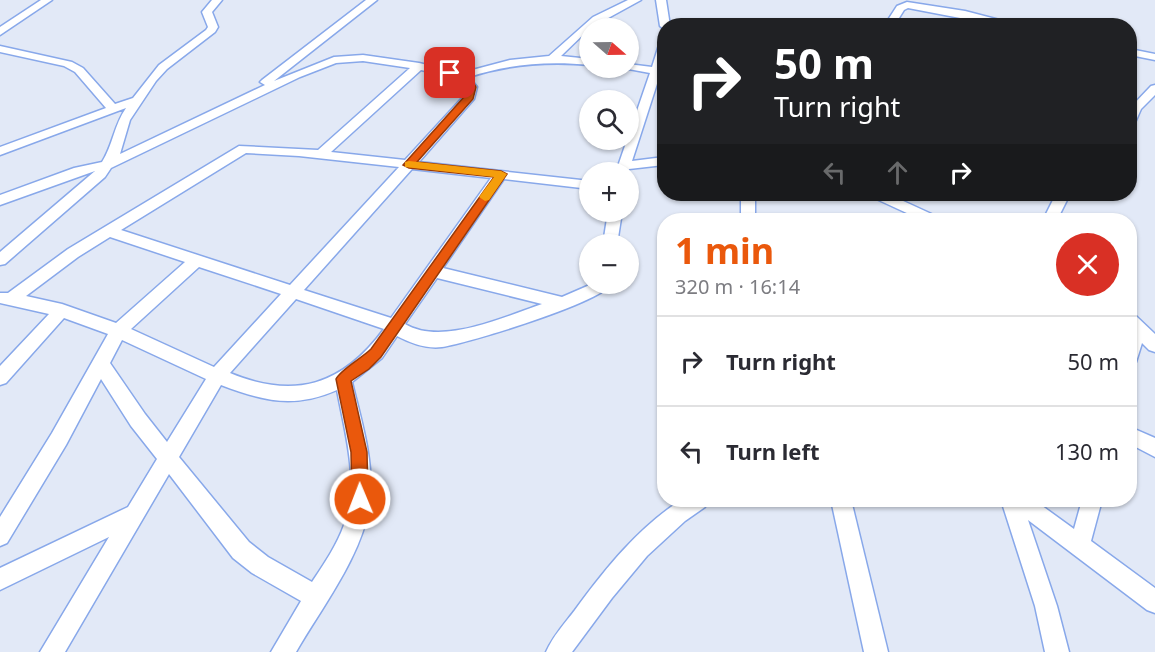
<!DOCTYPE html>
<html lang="en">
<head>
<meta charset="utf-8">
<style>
  :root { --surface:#fff; --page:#f7f7f7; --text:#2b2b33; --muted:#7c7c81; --line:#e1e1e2; --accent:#ea580c }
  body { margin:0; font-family:"Noto Sans",sans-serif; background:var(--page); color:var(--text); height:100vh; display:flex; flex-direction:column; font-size:22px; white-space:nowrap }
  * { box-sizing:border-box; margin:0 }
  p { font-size:20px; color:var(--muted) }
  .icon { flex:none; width:33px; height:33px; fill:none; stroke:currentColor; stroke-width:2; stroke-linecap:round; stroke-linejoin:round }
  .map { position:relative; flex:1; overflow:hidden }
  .side { position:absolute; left:657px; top:213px; width:480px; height:294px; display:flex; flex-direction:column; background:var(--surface); border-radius:24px; box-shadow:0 2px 4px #0004 }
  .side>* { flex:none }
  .hud { position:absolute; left:657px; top:18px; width:480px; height:183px; border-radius:24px; box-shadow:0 2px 4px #0004; background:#202124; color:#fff; overflow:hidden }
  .needle { width:39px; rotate:110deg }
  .buttons { position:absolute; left:579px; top:18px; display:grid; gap:12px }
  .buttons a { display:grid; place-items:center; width:60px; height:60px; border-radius:50%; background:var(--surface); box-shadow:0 2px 4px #0004; font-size:30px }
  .pin { position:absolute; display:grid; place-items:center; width:51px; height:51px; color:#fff; margin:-26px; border-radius:12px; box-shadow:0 3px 9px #0006 }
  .me { position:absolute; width:66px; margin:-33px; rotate:359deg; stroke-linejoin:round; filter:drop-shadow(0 0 4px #0008) }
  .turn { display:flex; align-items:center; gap:21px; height:126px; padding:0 18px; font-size:27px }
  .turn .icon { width:78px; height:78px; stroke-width:2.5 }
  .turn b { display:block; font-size:42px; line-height:51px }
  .lanes { display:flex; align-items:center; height:57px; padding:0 18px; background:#0003; justify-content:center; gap:30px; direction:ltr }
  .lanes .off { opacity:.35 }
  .round { display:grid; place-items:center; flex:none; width:63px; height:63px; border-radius:32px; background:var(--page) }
  .overview { display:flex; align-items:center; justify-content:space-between; height:102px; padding:0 18px }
  h1 { font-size:36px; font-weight:700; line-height:45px; color:var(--accent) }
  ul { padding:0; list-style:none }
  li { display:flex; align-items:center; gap:18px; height:90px; padding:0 18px; border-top:2px solid var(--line) }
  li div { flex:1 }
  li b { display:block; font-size:22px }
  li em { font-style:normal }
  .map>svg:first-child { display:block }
</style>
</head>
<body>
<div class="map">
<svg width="1155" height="652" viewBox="0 0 1155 652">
  <rect width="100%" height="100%" fill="#e2e9f7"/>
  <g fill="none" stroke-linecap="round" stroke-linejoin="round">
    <defs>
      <g id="minor">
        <path d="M 41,0 L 52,0 L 0,35 L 0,27 Z"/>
        <path d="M 212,0 L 222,0 L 212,12 L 218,27 L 215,32 L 167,69 L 156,81 L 130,120 L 120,154 L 265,85 L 260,82 L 262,80 L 366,0 L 377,0 L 274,81 L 334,57 L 363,55 L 419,63 L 461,73 L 510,60 L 549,56 L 593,17 L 628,0 L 641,0 L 590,28 L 561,56 L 590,59 L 590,65 C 547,61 509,64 469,77 L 477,87 L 474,99 L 419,162 L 590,181 L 590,189 L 504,179 L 443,268 L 562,297 L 592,284 L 611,284 C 600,303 468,343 442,347 C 426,349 410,343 397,336 L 382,358 L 352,382 C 361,420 374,460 370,500 C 365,552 322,607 296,652 L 271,652 L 301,601 L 252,573 L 233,558 L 169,474 L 65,652 L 40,652 L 109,537 L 0,590 L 0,568 L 128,507 L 157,459 L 131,426 L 101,379 L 66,445 L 7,543 L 0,546 L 0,517 L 52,433 L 108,334 L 64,318 L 6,383 L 0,385 L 0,366 L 49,314 L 0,303 L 0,293 L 8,293 L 68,249 L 239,146 L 318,150 L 410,68 L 363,61 L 336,63 L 300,77 L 111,168 L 105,177 L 5,264 L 0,265 L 0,252 L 95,171 L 0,205 L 0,195 L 74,168 L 102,162 C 113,145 114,125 126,108 L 0,155 L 0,147 L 106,108 L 75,72 L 64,66 L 0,52 L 0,46 L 72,62 L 83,68 L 115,104 L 133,98 L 159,65 L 206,30 L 208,27 L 202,12 ZM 421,70 L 458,78 L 465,87 L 462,98 L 405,160 L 331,152 ZM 246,153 L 299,156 L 399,167 L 290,285 L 121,230 ZM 412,169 L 491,178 L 391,318 L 304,290 ZM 110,237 L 185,262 L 116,323 L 62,304 L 26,296 L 78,257 ZM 199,267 L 281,294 L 214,367 L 131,329 ZM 437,278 L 542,304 C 504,317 442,346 405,324 ZM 296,299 L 384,329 C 343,385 295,400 230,373 ZM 122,340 L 206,379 L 167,442 L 145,414 L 110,363 ZM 221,385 C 263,401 294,409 337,390 C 345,433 360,482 344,525 C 337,545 324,564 312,582 L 268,557 L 249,542 L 179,457 Z"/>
        <path d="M 656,0 L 666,0 L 670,26 L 664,26 L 664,29 L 660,26 Z"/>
        <path d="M 907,2 L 965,11 L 1023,26 L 1002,26 L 908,8 L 904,10 L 894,26 L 884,26 L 897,6 Z"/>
        <path d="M 664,42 L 664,62 L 632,161 L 664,157 L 664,165 L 629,169 L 628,172 L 616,172 L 650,73 L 623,68 L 628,68 L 628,64 L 652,67 L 659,45 Z"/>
        <path d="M 1130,49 L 1155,54 L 1155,60 L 1130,55 Z"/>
        <path d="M 1155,85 L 1155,95 L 1141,109 L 1134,125 L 1130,126 L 1130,108 L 1151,86 Z"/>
        <rect x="741" y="194" width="14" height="26"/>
        <path d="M 870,194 L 888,194 L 938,217 L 940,220 L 922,220 L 872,197 Z"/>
        <path d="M 1056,194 L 1070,194 L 1057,220 L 1043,220 Z"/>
        <path d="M 608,212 L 622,212 L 617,244 L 603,244 Z"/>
        <path d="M 1130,314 L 1136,316 L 1155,334 L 1155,352 L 1149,350 L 1142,343 L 1136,362 L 1130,364 Z"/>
        <path d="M 1130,427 L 1155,438 L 1155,457 L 1130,444 Z"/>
        <path d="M 681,500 L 708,500 L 705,507 L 685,521 L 647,556 L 612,598 L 572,652 L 546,652 C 553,636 565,623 575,610 C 605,569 638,528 681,500 Z"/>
        <path d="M 831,500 L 851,500 L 888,652 L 864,652 Z"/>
        <path d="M 1001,500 L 1034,500 L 1074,529 L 1082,500 L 1102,500 L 1091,541 L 1155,588 L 1155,613 L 1147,610 L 1028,520 L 1057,606 L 1069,652 L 1045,652 L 1035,606 Z"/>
      </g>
    </defs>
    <use href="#minor" stroke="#88a8ea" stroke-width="3"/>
    <use href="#minor" fill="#fff" fill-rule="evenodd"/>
  </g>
  <path fill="#ea580c" stroke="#983908" stroke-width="1.5" d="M 450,70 C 462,73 470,76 476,87 L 473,99 L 417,162 L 501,171 L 507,174 L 381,357 L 369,369 L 351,381 L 367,452 L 368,499 L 366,504 L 360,507 L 354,504 L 352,499 L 351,452 L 336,379 C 340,370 362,358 371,349 L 494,177 L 409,168 L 403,165 L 463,98 L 467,87 L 459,78 L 447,75 L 447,71 Z"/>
  <path fill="#f59e0b" d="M 409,161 L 501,171 L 507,174 L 489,200 L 485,201 L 479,197 L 494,177 L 405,167 L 405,162 Z"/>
</svg>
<div class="buttons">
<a><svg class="needle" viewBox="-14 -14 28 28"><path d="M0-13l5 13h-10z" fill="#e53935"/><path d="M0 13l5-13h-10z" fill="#7c7c81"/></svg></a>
<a><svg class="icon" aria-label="search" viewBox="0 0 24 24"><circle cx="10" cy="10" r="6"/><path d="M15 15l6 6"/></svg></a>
<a>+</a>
<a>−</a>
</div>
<div class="pin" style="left:450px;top:73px;background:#d93025"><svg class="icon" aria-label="arrive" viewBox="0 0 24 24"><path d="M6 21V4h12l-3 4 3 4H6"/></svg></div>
<svg class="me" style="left:360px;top:499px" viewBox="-20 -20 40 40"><circle r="17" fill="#ea580c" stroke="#fff" stroke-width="3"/><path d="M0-11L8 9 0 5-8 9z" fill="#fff"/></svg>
<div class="hud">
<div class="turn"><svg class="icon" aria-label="right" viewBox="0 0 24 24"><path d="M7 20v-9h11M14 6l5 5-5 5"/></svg><div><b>50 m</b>Turn right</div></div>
<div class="lanes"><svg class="icon off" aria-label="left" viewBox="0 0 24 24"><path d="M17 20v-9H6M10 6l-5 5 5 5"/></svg><svg class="icon off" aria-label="ahead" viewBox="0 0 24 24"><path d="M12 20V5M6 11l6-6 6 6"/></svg><svg class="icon" aria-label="right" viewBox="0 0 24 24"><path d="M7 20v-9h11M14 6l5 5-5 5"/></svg></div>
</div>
<section class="side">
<div class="overview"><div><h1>1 min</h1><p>320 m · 16:14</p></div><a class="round" style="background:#d93025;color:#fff"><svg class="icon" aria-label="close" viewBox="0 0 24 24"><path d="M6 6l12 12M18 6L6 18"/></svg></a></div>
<ul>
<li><svg class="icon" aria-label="right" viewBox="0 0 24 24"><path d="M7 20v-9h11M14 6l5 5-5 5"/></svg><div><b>Turn right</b></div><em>50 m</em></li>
<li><svg class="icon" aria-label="left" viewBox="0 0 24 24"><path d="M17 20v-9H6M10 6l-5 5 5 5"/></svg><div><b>Turn left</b></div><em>130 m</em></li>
</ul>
</section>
</div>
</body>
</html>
